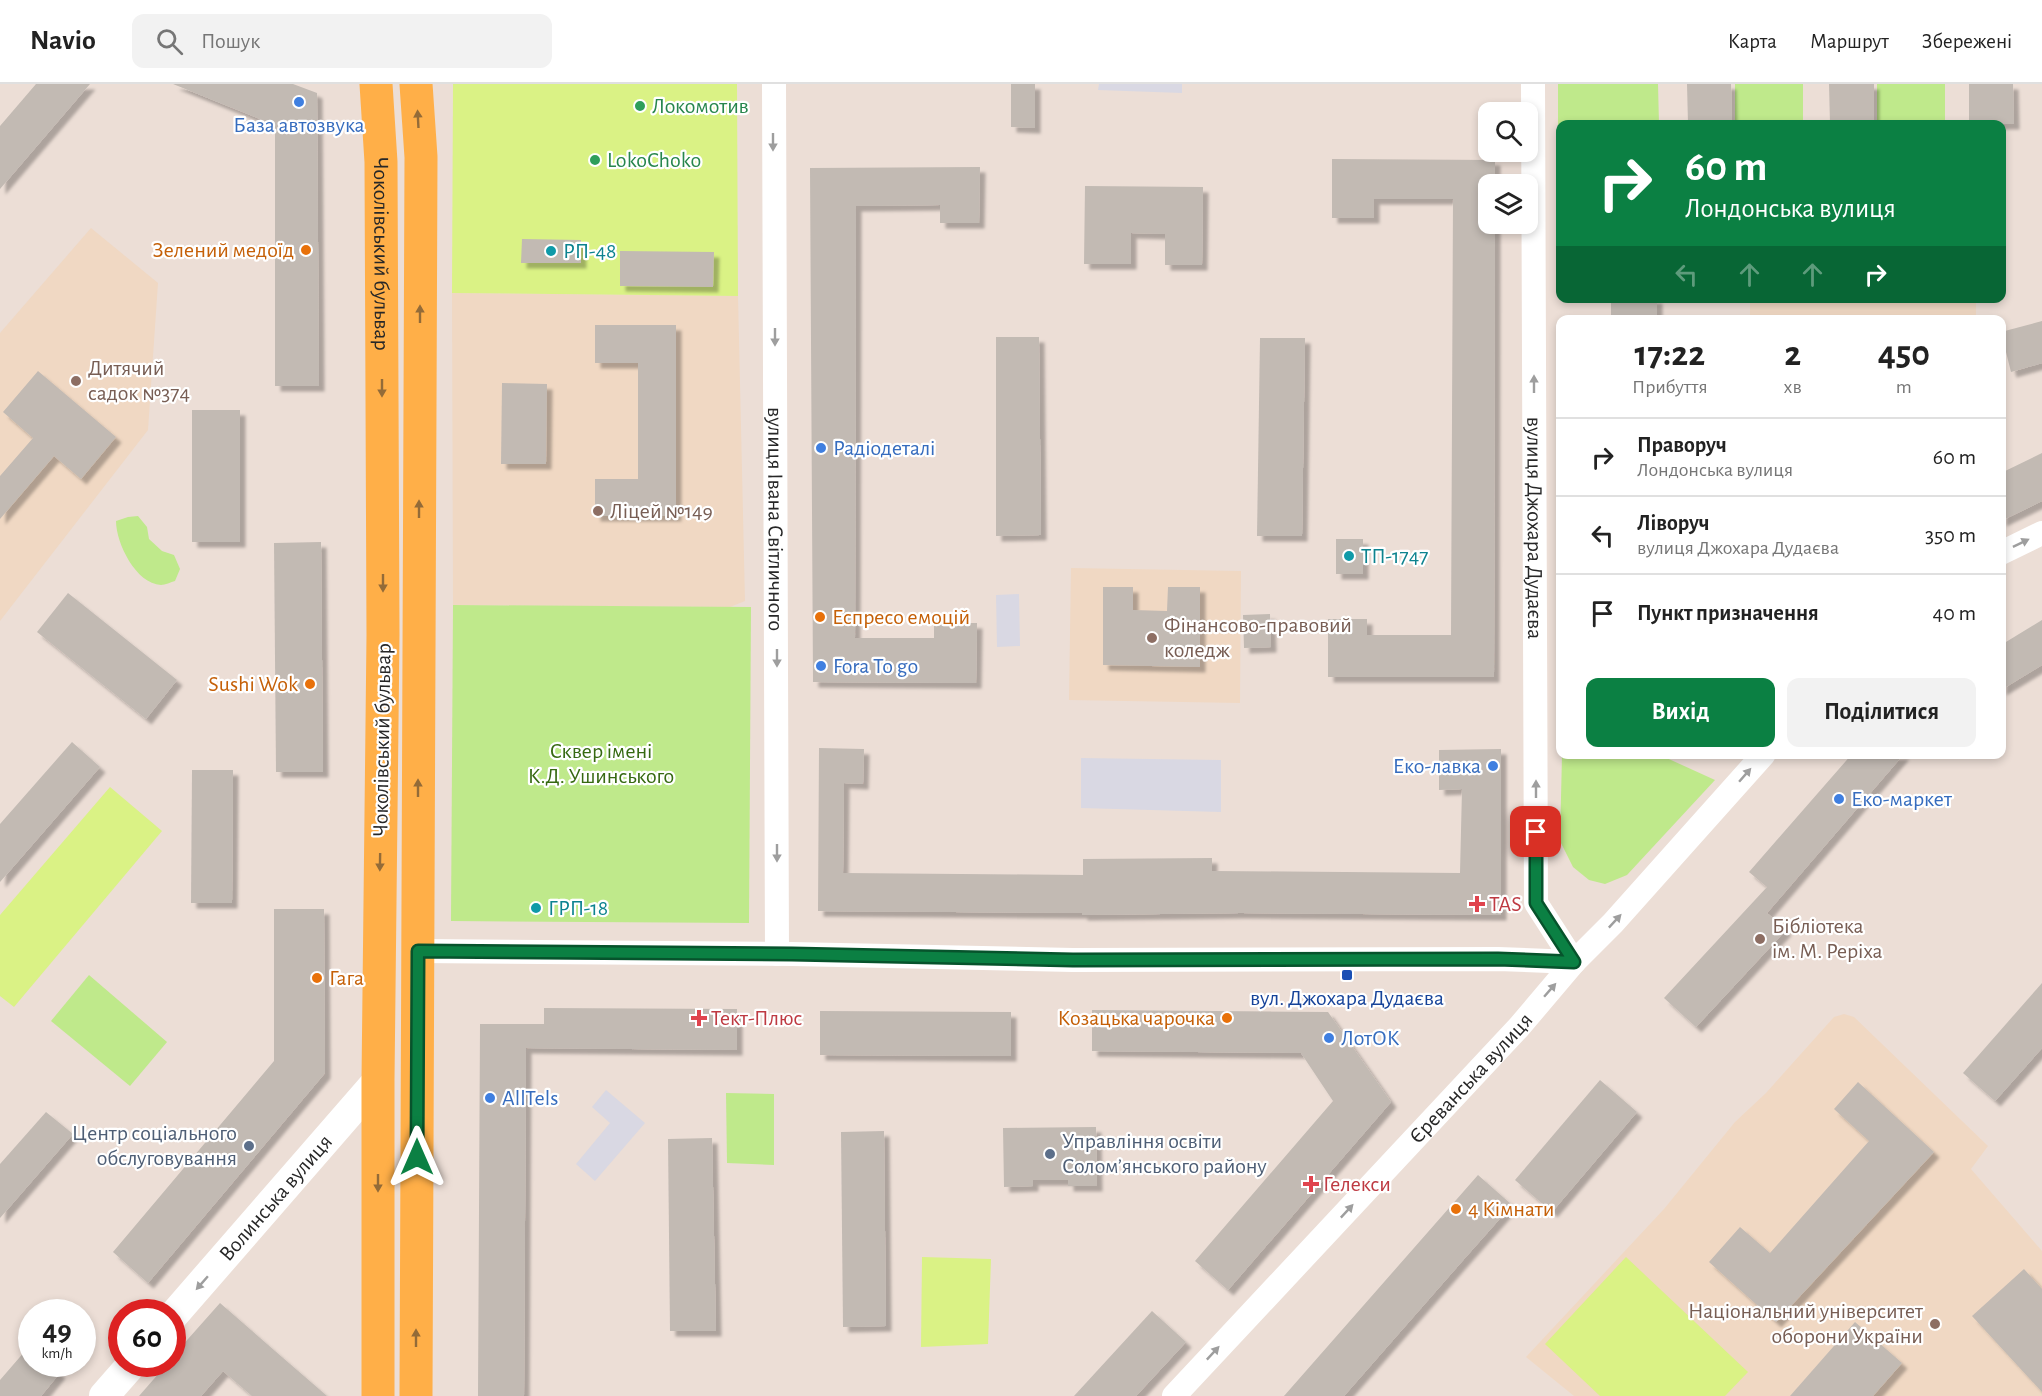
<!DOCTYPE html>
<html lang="uk">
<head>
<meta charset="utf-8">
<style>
  :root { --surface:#fff; --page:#f2f2f2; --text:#222; --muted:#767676; --line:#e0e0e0; --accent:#0b8043 }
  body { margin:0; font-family:"Alegreya Sans",sans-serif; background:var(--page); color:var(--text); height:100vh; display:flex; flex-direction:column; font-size:22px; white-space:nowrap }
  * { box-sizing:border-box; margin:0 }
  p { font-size:20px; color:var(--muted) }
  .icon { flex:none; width:33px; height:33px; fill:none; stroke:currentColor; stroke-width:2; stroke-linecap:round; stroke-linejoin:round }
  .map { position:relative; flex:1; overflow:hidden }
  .panel { position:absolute; left:1556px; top:231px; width:450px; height:444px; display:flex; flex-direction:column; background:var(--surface); border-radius:12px; box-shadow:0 3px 9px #0003 }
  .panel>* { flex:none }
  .hud { position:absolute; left:1556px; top:36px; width:450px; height:183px; border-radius:12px; box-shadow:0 3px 9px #0003; background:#0b8043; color:#fff; overflow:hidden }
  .tools { position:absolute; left:1478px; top:18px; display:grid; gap:12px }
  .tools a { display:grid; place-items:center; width:60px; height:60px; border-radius:12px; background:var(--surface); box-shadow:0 3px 9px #0003; font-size:30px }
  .speed { position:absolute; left:18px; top:1215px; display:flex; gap:12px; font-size:30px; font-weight:700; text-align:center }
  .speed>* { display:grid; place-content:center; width:78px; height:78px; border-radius:50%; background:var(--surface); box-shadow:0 3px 9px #0003; line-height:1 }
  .speed small { font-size:15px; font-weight:400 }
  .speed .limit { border:9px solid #d22; background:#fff; color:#111 }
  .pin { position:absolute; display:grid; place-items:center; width:51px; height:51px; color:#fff; margin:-26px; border-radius:12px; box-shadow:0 3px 9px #0006 }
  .me { position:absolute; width:66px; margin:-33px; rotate:0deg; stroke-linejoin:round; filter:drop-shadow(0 0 4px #0008) }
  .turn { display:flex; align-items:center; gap:21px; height:126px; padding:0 30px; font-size:27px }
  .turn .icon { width:78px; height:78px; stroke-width:2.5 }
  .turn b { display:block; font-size:42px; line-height:51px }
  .lanes { display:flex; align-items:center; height:57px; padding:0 30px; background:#0003; justify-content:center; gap:30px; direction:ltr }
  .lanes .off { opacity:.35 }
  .eta { display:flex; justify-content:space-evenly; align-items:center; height:102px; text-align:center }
  .eta b { font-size:36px; font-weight:700; line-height:42px }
  .action { display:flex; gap:12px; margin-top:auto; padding:12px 30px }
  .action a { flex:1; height:69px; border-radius:12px; background:var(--accent); color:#fff; font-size:24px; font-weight:700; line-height:69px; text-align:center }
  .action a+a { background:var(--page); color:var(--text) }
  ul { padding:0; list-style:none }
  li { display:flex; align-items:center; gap:18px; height:78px; padding:0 30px; border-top:2px solid var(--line) }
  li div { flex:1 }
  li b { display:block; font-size:22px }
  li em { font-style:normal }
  header { display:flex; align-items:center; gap:36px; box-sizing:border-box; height:84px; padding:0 30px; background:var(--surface); border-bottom:2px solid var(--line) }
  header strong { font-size:28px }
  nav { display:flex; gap:33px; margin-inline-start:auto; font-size:21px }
  .search { width:420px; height:54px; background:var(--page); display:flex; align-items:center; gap:15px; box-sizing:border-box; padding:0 21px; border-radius:12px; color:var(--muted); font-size:22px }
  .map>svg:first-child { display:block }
</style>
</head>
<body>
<header>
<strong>Navio</strong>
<div class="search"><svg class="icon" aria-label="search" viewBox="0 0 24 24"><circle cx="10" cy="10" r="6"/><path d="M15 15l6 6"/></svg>Пошук</div>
<nav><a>Карта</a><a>Маршрут</a><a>Збережені</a></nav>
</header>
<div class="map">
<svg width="2042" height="1312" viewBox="0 0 2042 1312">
  <defs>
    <filter id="shadow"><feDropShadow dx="5.5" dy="5.5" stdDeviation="1.5" flood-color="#0004"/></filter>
  </defs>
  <rect width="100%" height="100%" fill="#ecded6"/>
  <g fill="#d9d8e3">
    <path d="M 1099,0 L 1182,0 L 1182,9 L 1098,6 Z"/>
    <path d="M 1019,510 L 1020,562 L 997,563 L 996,511 Z"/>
    <path d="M 1081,674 L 1221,676 L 1221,728 L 1081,724 Z"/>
    <path d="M 606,1006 L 645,1039 L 595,1097 L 576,1080 L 610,1039 L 592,1023 Z"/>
  </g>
  <g fill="#f0d8c3">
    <path d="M 91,144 L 158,199 L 148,346 L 0,537 L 0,249 Z"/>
    <path d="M 452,209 L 738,212 L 745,517 L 730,523 L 453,521 Z"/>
    <rect x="1750" y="215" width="226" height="20"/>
    <path d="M 1071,484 L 1241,487 L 1240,619 L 1069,616 Z"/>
    <path d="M 1844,930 L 1854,933 L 1988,1062 L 1971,1085 L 2042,1167 L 2042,1312 L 1574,1312 L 1526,1273 L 1664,1125 L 1735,1038 L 1766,1009 L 1834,933 Z"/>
  </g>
  <g fill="#bfe98b">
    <path d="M 1558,0 L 1658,0 L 1659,40 L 1560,40 L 1560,67 L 1558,67 Z"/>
    <rect x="1735" y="0" width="68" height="40"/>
    <rect x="1877" y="0" width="68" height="40"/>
    <path d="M 138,432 L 147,443 L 149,455 L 162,467 L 174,471 L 180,485 L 175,497 C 171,498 165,501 161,501 C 136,500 116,459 116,437 L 128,433 Z"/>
    <path d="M 453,521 L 751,523 L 749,839 L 451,837 Z"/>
    <path d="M 1562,671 L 1660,671 L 1715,696 L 1627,791 L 1605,800 L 1589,796 L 1573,783 L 1560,757 Z"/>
    <path d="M 89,891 L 167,958 L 130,1002 L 51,937 Z"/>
    <path d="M 726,1009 L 774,1010 L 774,1081 L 727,1079 Z"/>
  </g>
  <g fill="#daf285">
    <path d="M 453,0 L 737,0 L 738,212 L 452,209 Z"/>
    <path d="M 110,703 L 162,747 L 14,923 L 0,912 L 0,831 Z"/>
    <path d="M 922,1173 L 991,1175 L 988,1260 L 921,1263 Z"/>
    <path d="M 1626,1173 L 1748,1288 L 1725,1312 L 1600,1312 L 1545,1260 Z"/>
  </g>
  <g fill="#c2bab3" filter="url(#shadow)">
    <path d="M 36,0 L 90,0 L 0,105 L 0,42 Z"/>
    <path d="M 173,0 L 293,0 L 317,9 L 319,302 L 275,302 L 275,41 Z"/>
    <path d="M 1011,0 L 1035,0 L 1035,44 L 1011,43 Z"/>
    <path d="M 1687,0 L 1731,0 L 1732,40 L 1688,40 Z"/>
    <path d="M 1829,0 L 1874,0 L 1874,40 L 1830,40 Z"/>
    <path d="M 1969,0 L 2013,0 L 2014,40 L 1969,40 Z"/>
    <path d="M 1332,75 L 1495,76 L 1495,100 L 1488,100 L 1488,140 L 1495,140 L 1494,593 L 1328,593 L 1328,535 L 1367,535 L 1367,551 L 1451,551 L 1453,115 L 1374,115 L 1374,134 L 1332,134 Z"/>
    <path d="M 980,83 L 979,139 L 940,139 L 940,121 L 856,122 L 855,554 L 934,554 L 934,539 L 977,539 L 976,599 L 813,598 L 810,84 Z"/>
    <path d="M 1085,102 L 1203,103 L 1202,181 L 1165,181 L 1165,150 L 1131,149 L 1131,180 L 1084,180 Z"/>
    <path d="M 522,155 L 581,156 L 581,179 L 521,179 Z"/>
    <path d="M 620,167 L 714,168 L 713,203 L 620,202 Z"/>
    <rect x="1611" y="214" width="46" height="22"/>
    <path d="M 2042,237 L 2042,279 L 2011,288 L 2001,248 Z"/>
    <path d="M 595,241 L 676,241 L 676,432 L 595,432 L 595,395 L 638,395 L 638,279 L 595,279 Z"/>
    <path d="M 996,253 L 1039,253 L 1041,451 L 996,452 Z"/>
    <path d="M 1260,254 L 1305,254 L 1302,452 L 1257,452 Z"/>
    <path d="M 38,287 L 116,353 L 81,395 L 54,372 L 0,435 L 0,392 L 33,354 L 3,328 Z"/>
    <path d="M 502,299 L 547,300 L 546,380 L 501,380 Z"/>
    <rect x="192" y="326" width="48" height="132"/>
    <path d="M 2042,369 L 2042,417 L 2001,437 L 2001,389 Z"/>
    <rect x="1336" y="455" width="27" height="35"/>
    <path d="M 321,458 L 323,688 L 276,688 L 274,459 Z"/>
    <path d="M 1103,503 L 1133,503 L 1133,526 L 1167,527 L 1168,503 L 1200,503 L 1200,583 L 1103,581 Z"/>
    <path d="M 68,509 L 177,596 L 146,635 L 37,548 Z"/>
    <path d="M 1270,530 L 1271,563 L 1244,564 L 1243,531 Z"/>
    <path d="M 2042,536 L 2042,581 L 2001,606 L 2001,561 Z"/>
    <path d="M 72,658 L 100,683 L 0,798 L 0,740 Z"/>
    <path d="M 819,664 L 864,665 L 863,700 L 844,699 L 843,789 L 1083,791 L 1083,775 L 1212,774 L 1212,787 L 1460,789 L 1462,705 L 1439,706 L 1439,666 L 1501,665 L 1501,831 L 1240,829 L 1082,831 L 1082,829 L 818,827 Z"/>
    <path d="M 1852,670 L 1904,670 L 1767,829 L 1786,846 L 1696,943 L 1664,914 L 1767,803 L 1749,788 Z"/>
    <path d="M 192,686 L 233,686 L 232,819 L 191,819 Z"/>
    <path d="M 274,825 L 324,825 L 325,989 L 148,1199 L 113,1168 L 274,977 Z"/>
    <path d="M 2042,899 L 2042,964 L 1995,1017 L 1963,989 Z"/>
    <path d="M 544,924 L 737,925 L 737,966 L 526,964 L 524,1312 L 478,1312 L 480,940 L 544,940 Z"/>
    <path d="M 1092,926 L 1328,928 L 1391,1018 L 1228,1206 L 1195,1177 L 1333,1017 L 1301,969 L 1092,967 Z"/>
    <path d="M 820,927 L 1011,928 L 1011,972 L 820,971 Z"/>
    <path d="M 1600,996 L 1637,1028 L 1552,1128 L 1515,1096 Z"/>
    <path d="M 1858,998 L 1934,1068 L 1776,1238 L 1709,1178 L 1740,1143 L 1770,1169 L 1869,1057 L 1834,1025 Z"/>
    <path d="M 46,1028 L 73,1050 L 0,1134 L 0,1080 Z"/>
    <path d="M 1096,1043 L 1097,1102 L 1068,1102 L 1068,1096 L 1033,1096 L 1033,1102 L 1004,1103 L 1003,1044 Z"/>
    <path d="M 884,1047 L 886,1242 L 843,1243 L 841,1048 Z"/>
    <path d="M 712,1054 L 716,1247 L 670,1247 L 668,1055 Z"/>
    <path d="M 1478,1091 L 1512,1121 L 1465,1174 L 1344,1312 L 1284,1312 Z"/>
    <path d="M 2024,1185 L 2042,1205 L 2042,1308 L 1972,1232 Z"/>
    <path d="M 220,1219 L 275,1267 L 327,1312 L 252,1312 L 223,1287 L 201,1312 L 139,1312 L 167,1280 L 172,1280 L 172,1273 Z"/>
    <path d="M 1152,1227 L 1186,1258 L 1136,1312 L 1074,1312 Z"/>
    <path d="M 1855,1238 L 1902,1279 L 1873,1312 L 1790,1312 Z"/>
    <path d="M 32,1259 L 32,1280 L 49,1280 L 60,1289 L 41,1312 L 0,1312 L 0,1296 Z"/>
  </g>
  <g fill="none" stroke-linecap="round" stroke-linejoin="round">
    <g stroke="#fff" stroke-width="24">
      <path id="s1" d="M 774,0 L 777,870"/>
      <path id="s2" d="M 1533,0 L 1536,819 L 1574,878"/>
      <path d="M 2001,469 L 2042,449"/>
      <path d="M 418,867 L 792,870 L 1073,876 L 1498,875 L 1574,878"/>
      <path id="s3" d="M 1174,1312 L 1519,943 L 1574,878 L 1613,839 L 1764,670"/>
    </g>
    <g stroke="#fff" stroke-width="30">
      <path id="s4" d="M 172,1233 L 378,996"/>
      <path d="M 104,1312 L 132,1280"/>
    </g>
    <g stroke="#ffaf48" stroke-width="33">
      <path id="s5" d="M 376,0 L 381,78 L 383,551 L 378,996 L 378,1312"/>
      <path d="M 416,1312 L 421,73 L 416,0"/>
    </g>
  </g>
  <defs><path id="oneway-solid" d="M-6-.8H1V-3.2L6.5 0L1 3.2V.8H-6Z" transform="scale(1.5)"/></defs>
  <g fill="#936b38">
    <use href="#oneway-solid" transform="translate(418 35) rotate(-93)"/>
    <use href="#oneway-solid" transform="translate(420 230) rotate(-90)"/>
    <use href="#oneway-solid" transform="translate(382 304) rotate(90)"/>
    <use href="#oneway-solid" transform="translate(419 425) rotate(-90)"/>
    <use href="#oneway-solid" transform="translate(383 499) rotate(90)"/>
    <use href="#oneway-solid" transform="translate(418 704) rotate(-90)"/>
    <use href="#oneway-solid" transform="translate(380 778) rotate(91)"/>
    <use href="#oneway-solid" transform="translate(378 1099) rotate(90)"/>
    <use href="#oneway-solid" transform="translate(416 1254) rotate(-90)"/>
  </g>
  <g fill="#9e9e9e">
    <use href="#oneway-solid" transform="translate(773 58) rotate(90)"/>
    <use href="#oneway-solid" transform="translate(775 253) rotate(90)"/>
    <use href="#oneway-solid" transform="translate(1534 300) rotate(-90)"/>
    <use href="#oneway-solid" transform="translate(2021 459) rotate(-26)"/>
    <use href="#oneway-solid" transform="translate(777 574) rotate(90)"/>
    <use href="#oneway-solid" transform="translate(1745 691) rotate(-49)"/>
    <use href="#oneway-solid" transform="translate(1536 705) rotate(-90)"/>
    <use href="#oneway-solid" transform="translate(777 769) rotate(90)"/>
    <use href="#oneway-solid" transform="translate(1615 837) rotate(-47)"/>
    <use href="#oneway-solid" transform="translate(1550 906) rotate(-49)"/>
    <use href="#oneway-solid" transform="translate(1347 1127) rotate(-47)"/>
    <use href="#oneway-solid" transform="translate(202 1199) rotate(131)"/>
    <use href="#oneway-solid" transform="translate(1213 1269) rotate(-47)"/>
  </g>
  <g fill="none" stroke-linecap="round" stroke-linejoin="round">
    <defs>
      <path id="route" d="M 417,1073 L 418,867 L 792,870 L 1073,876 L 1498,875 L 1574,878 L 1536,819 L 1536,748"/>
    </defs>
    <use href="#route" stroke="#07532c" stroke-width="15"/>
    <use href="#route" stroke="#0b8043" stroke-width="10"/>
  </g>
  <g fill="#3f7fe0" stroke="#fff" stroke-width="2">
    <circle cx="299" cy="18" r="6"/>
    <circle cx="821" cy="364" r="6"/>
    <circle cx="821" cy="582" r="6"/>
    <circle cx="1493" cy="682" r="6"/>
    <circle cx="1839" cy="715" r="6"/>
    <circle cx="1329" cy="954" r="6"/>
    <circle cx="490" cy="1014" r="6"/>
  </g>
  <g fill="#2e9e5b" stroke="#fff" stroke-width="2">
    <circle cx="640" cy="22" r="6"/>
    <circle cx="595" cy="76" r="6"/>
  </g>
  <g fill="#e8710a" stroke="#fff" stroke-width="2">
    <circle cx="306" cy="166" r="6"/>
    <circle cx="820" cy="533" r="6"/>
    <circle cx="310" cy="600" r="6"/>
    <circle cx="317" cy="894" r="6"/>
    <circle cx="1227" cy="934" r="6"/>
    <circle cx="1456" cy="1125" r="6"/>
  </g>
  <g fill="#0f9aa8" stroke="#fff" stroke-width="2">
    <circle cx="551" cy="167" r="6"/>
    <circle cx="1349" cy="472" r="6"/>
    <circle cx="536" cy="824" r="6"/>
  </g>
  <g fill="#8d6e63" stroke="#fff" stroke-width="2">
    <circle cx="76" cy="297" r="6"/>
    <circle cx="598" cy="427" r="6"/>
    <circle cx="1152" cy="554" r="6"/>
    <circle cx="1760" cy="855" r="6"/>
    <circle cx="1935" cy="1240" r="6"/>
  </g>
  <g fill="#e0444e" stroke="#fff" stroke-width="2">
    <path d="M1474 811h6v6h6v6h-6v6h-6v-6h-6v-6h6z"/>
    <path d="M696 925h6v6h6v6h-6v6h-6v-6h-6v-6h6z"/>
    <path d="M1308 1091h6v6h6v6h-6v6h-6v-6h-6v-6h6z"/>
  </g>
  <rect fill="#1a4fb4" stroke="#fff" stroke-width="2" x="1341" y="885" width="12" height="12" rx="3"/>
  <g fill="#5c6f8a" stroke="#fff" stroke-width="2">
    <circle cx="249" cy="1062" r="6"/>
    <circle cx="1050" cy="1070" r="6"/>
  </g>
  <g text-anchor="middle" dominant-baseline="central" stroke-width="4.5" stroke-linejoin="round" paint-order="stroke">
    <g font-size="22" fill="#27864d" stroke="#fff" text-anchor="start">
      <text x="652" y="22">Локомотив</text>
      <text x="607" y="76">LokoChoko</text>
    </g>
    <g font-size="22" fill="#366cbe" stroke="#fff" text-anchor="start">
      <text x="299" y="41" text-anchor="middle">База автозвука</text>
      <text x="833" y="364">Радіодеталі</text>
      <text x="833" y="582">Fora To go</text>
      <text x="1481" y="682" text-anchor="end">Еко-лавка</text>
      <text x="1851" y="715">Еко-маркет</text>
      <text x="1341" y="954">ЛотОК</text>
      <text x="502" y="1014">AllTels</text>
    </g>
    <g font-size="22" fill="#c56008" stroke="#fff" text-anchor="end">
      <text x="294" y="166">Зелений медоїд</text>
      <text x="832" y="533" text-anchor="start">Еспресо емоцій</text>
      <text x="298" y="600">Sushi Wok</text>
      <text x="329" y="894" text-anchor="start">Гага</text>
      <text x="1215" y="934">Козацька чарочка</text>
      <text x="1468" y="1125" text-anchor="start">4 Кімнати</text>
    </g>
    <g font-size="22" fill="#0d838f" stroke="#fff" text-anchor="start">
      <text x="563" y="167">РП-48</text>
      <text x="1361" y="472">ТП-1747</text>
      <text x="548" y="824">ГРП-18</text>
    </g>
    <g font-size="22" fill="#272727" stroke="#fff">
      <text stroke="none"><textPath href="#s5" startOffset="170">Чоколівський бульвар</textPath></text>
      <text stroke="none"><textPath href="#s1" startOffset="435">вулиця Івана Світличного</textPath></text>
      <text stroke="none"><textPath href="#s2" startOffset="444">вулиця Джохара Дудаєва</textPath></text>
      <text transform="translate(382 656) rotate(-89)">Чоколівський бульвар</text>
      <text stroke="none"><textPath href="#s3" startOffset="435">Єреванська вулиця</textPath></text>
      <text stroke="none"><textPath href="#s4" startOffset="158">Волинська вулиця</textPath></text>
    </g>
    <g font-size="22" fill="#785e54" stroke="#fff" text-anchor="start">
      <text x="88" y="284">Дитячий<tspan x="88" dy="25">садок №374</tspan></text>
      <text x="610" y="427">Ліцей №149</text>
      <text x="1164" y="541">Фінансово-правовий<tspan x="1164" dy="25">коледж</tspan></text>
      <text x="1772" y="842">Бібліотека<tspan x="1772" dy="25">ім. М. Реріха</tspan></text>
      <text x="1923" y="1227" text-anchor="end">Національний університет<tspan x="1923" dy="25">оборони України</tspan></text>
    </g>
    <g font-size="22" fill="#366911" stroke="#fff">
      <text x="601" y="667">Сквер імені<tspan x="601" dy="25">К.Д. Ушинського</tspan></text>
    </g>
    <g font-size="22" fill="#be3a42" stroke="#fff" text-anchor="start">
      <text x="1489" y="820">TAS</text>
      <text x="711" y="934">Тект-Плюс</text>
      <text x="1323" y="1100">Гелекси</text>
    </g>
    <g font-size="22" fill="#164399" stroke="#fff">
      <text x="1347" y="914">вул. Джохара Дудаєва</text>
    </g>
    <g font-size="22" fill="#4e5e75" stroke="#fff" text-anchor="end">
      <text x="237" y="1049">Центр соціального<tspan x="237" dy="25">обслуговування</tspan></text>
      <text x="1062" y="1057" text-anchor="start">Управління освіти<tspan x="1062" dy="25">Солом’янського району</tspan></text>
    </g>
  </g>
</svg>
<div class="tools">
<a><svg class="icon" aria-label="search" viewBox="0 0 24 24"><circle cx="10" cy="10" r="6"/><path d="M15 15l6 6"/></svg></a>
<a><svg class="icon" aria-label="layers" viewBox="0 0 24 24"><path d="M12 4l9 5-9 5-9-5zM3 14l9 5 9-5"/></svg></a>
</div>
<div class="speed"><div>49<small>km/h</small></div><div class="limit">60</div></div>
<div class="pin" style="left:1536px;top:748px;background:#d93025"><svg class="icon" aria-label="arrive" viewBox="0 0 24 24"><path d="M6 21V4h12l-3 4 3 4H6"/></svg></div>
<svg class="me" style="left:417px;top:1073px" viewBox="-20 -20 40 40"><path d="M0-17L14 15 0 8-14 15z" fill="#0b8043" stroke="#fff" stroke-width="4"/></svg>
<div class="hud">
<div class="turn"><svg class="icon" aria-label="right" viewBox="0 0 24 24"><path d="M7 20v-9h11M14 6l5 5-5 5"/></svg><div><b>60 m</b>Лондонська вулиця</div></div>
<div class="lanes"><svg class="icon off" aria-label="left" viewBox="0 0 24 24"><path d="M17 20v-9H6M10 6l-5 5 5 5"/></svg><svg class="icon off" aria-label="ahead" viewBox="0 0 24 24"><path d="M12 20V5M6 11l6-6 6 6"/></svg><svg class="icon off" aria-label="ahead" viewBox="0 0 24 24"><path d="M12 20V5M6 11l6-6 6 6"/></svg><svg class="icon" aria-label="right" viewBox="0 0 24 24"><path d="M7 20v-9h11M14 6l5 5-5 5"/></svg></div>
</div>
<section class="panel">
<div class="eta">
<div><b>17:22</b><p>Прибуття</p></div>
<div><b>2</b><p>хв</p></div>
<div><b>450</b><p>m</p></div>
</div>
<ul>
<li><svg class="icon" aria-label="right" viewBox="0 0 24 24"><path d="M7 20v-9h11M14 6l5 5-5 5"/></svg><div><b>Праворуч</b><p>Лондонська вулиця</p></div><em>60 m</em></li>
<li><svg class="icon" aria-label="left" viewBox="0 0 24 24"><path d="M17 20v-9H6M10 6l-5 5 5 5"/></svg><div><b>Ліворуч</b><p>вулиця Джохара Дудаєва</p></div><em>350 m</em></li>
<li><svg class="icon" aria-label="arrive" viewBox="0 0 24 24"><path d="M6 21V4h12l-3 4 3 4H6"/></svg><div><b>Пункт призначення</b></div><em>40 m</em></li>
</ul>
<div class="action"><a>Вихід</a><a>Поділитися</a></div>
</section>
</div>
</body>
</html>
